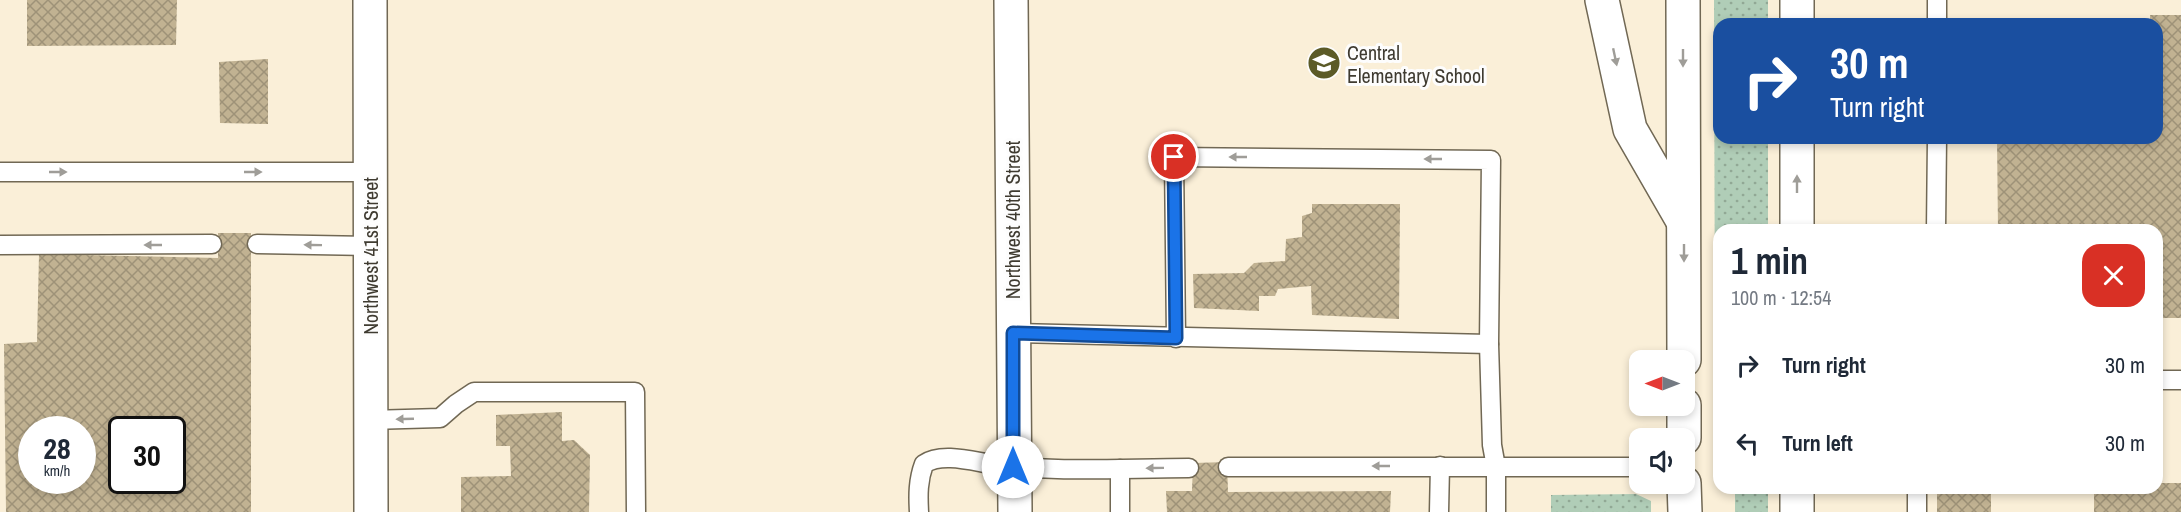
<!DOCTYPE html>
<html lang="en">
<head>
<meta charset="utf-8">
<style>
  :root { --surface:#fff; --page:#f6f6f7; --text:#1f2937; --muted:#747a83 }
  body { margin:0; font-family:"Archivo Narrow",sans-serif; background:var(--page); color:var(--text); height:100vh; display:flex; flex-direction:column; font-size:22px; white-space:nowrap }
  * { box-sizing:border-box; margin:0 }
  p { font-size:20px; color:var(--muted) }
  .icon { flex:none; width:33px; height:33px; fill:none; stroke:currentColor; stroke-width:2; stroke-linecap:round; stroke-linejoin:round }
  .map { position:relative; flex:1; overflow:hidden }
  .drawer { position:absolute; left:1713px; top:224px; width:450px; height:270px; display:flex; flex-direction:column; background:var(--surface); border-radius:18px; box-shadow:0 3px 9px #0003 }
  .drawer>* { flex:none }
  .guide { position:absolute; left:1713px; top:18px; width:450px; height:126px; border-radius:18px; box-shadow:0 3px 9px #0003; background:#1a4fa0; color:#fff; overflow:hidden }
  .needle { width:39px; rotate:270deg }
  .tools { position:absolute; left:1629px; top:350px; display:grid; gap:12px }
  .tools a { display:grid; place-items:center; width:66px; height:66px; border-radius:12px; background:var(--surface); box-shadow:0 3px 9px #0003; font-size:30px }
  .speed { position:absolute; left:18px; top:416px; display:flex; gap:12px; font-size:30px; font-weight:700; text-align:center }
  .speed>* { display:grid; place-content:center; width:78px; height:78px; border-radius:50%; background:var(--surface); box-shadow:0 3px 9px #0003; line-height:1 }
  .speed small { font-size:15px; font-weight:400 }
  .speed .limit { border:3px solid #111; border-radius:9px; background:#fff; color:#111 }
  .pin { position:absolute; display:grid; place-items:center; width:51px; height:51px; color:#fff; margin:-26px; border:3px solid #fff; border-radius:50%; box-shadow:0 2px 6px #0007 }
  .me { position:absolute; width:66px; margin:-33px; rotate:0deg; stroke-linejoin:round; filter:drop-shadow(0 0 4px #0008) }
  .turn { display:flex; align-items:center; gap:21px; height:126px; padding:0 18px; font-size:27px }
  .turn .icon { width:78px; height:78px; stroke-width:2.5 }
  .turn b { display:block; font-size:42px; line-height:51px }
  .round { display:grid; place-items:center; flex:none; width:63px; height:63px; border-radius:18px; background:var(--page) }
  .head { display:flex; align-items:center; justify-content:space-between; height:102px; padding:0 18px }
  h1 { font-size:36px; font-weight:800; line-height:45px }
  ul { padding:0; list-style:none }
  li { display:flex; align-items:center; gap:18px; height:78px; padding:0 18px }
  li div { flex:1 }
  li b { display:block; font-size:22px }
  li em { font-style:normal }
  .map>svg:first-child { display:block }
</style>
</head>
<body>
<div class="map">
<svg width="2181" height="512" viewBox="0 0 2181 512">
  <defs>
    <pattern id="grass-dots" width="8" height="8" patternUnits="userSpaceOnUse" patternTransform="scale(1.5)"><rect width="8" height="8" fill="#b0cdb7"/><path d="M2 2h.1M6 6h.1" fill="none" stroke="#91a895" stroke-width="1.8" stroke-linecap="round"/></pattern>
    <pattern id="building-cross-hatch" width="8" height="8" patternUnits="userSpaceOnUse" patternTransform="scale(1.5)"><rect width="8" height="8" fill="#c1b292"/><path d="M0 0l8 8M0 8l8-8" fill="none" stroke="#9e9278"/></pattern>
  </defs>
  <rect width="100%" height="100%" fill="#faefd8"/>
  <g fill="url(#grass-dots)">
    <path d="M 1714,0 L 1768,0 L 1768,24 L 1719,24 L 1719,138 L 1768,138 L 1768,229 L 1719,230 L 1719,384 L 1715,365 Z"/>
    <rect x="1735" y="488" width="33" height="24"/>
    <path d="M 1636,494 L 1651,501 L 1651,512 L 1551,512 L 1551,495 Z"/>
  </g>
  <g fill="url(#building-cross-hatch)" fill-rule="evenodd">
    <path d="M 27,0 L 177,0 L 176,45 L 27,46 Z"/>
    <path d="M 2150,15 L 2181,15 L 2181,318 L 2157,318 L 2157,230 L 1998,230 L 1997,138 L 2157,138 L 2157,24 L 2150,24 Z"/>
    <path d="M 268,59 L 268,124 L 220,123 L 219,62 Z"/>
    <path d="M 1312,204 L 1400,204 L 1399,319 L 1312,315 L 1311,286 L 1278,289 L 1275,296 L 1259,296 L 1259,311 L 1194,308 L 1193,274 L 1244,273 L 1254,263 L 1285,261 L 1286,239 L 1302,237 L 1302,216 L 1312,213 Z"/>
    <path d="M 218,233 L 251,233 L 251,512 L 6,512 L 4,344 L 37,342 L 39,254 L 218,258 ZM 32,429 L 82,429 L 82,480 L 32,480 ZM 122,429 L 172,429 L 172,480 L 122,480 Z"/>
    <path d="M 562,412 L 562,441 L 574,440 L 590,455 L 589,512 L 461,512 L 461,477 L 511,476 L 510,446 L 496,446 L 496,415 Z"/>
    <path d="M 1227,462 L 1228,492 L 1391,491 L 1390,512 L 1167,512 L 1166,491 L 1192,491 L 1193,463 Z"/>
    <path d="M 2157,472 L 2160,472 L 2160,483 L 2181,483 L 2181,512 L 2094,512 L 2094,488 L 2157,488 Z"/>
    <rect x="1937" y="488" width="54" height="24"/>
  </g>
  <g fill="none" stroke-linecap="round" stroke-linejoin="round">
    <defs>
      <g id="lane">
        <path d="M 1937,24 L 1937,0"/>
        <path d="M 0,172 L 370,172"/>
        <path d="M 1936,230 L 1937,138"/>
        <path d="M 257,244 L 370,246"/>
        <path d="M 0,245 L 212,244"/>
        <path d="M 1013,333 L 1489,344"/>
        <path d="M 1176,338 L 1174,157 L 1491,160 L 1489,344 L 1492,445 L 1496,467 L 1496,512"/>
        <path d="M 2157,380 L 2181,380"/>
        <path d="M 370,420 L 440,418 L 456,404 L 474,392 L 635,392 L 636,512"/>
        <path d="M 1228,467 L 1640,467"/>
        <path d="M 919,512 C 918,495 918,480 924,464 C 941,452 972,461 991,464 C 1056,473 1124,468 1189,468"/>
        <path d="M 1120,512 L 1120,469"/>
        <path d="M 1439,512 L 1440,466"/>
        <path d="M 1917,512 L 1917,488"/>
      </g>
      <g id="street">
        <path d="M 370,0 L 371,512"/>
        <path d="M 1011,0 L 1015,512"/>
        <path d="M 1602,0 L 1630,129 L 1683,221"/>
      </g>
      <g id="highway">
        <path d="M 1683,0 L 1684,360"/>
        <path d="M 1797,0 L 1797,24"/>
        <path d="M 1797,138 L 1797,230"/>
        <path d="M 1684,405 L 1684,438"/>
        <path d="M 1684,483 L 1685,512"/>
        <path d="M 1797,488 L 1797,512"/>
      </g>
    </defs>
    <use href="#lane" stroke="#716854" stroke-width="21"/>
    <use href="#street" stroke="#716854" stroke-width="36"/>
    <use href="#highway" stroke="#716854" stroke-width="36"/>
    <use href="#lane" stroke="#fff" stroke-width="18"/>
    <use href="#street" stroke="#fff" stroke-width="33"/>
    <use href="#highway" stroke="#fff" stroke-width="33"/>
  </g>
  <defs><path id="oneway-solid" d="M-6-.8H1V-3.2L6.5 0L1 3.2V.8H-6Z" transform="scale(1.5)"/></defs>
  <g fill="#9f9d98">
    <use href="#oneway-solid" transform="translate(1615 57) rotate(78)"/>
    <use href="#oneway-solid" transform="translate(1683 58) rotate(90)"/>
    <use href="#oneway-solid" transform="translate(1238 157) rotate(-180)"/>
    <use href="#oneway-solid" transform="translate(1433 159) rotate(-180)"/>
    <use href="#oneway-solid" transform="translate(58 172)"/>
    <use href="#oneway-solid" transform="translate(253 172)"/>
    <use href="#oneway-solid" transform="translate(1797 184) rotate(-90)"/>
    <use href="#oneway-solid" transform="translate(153 245) rotate(180)"/>
    <use href="#oneway-solid" transform="translate(313 245) rotate(-179)"/>
    <use href="#oneway-solid" transform="translate(1684 253) rotate(90)"/>
    <use href="#oneway-solid" transform="translate(405 419) rotate(178)"/>
    <use href="#oneway-solid" transform="translate(1381 466) rotate(180)"/>
    <use href="#oneway-solid" transform="translate(1155 468) rotate(179)"/>
  </g>
  <g fill="none" stroke-linecap="round" stroke-linejoin="round">
    <defs>
      <path id="route" d="M 1013,467 L 1013,333 L 1176,338 L 1174,157"/>
    </defs>
    <use href="#route" stroke="#114b97" stroke-width="15"/>
    <use href="#route" stroke="#1a73e8" stroke-width="10"/>
  </g>
  <defs>
    <symbol id="school-disc" viewBox="-11 -11 22 22"><circle r="9.5" fill="#5b5a27" stroke="#fdfdfd"/><path d="M0-5L7-2L0 1L-7-2ZM-4 1L0 2.5L4 1V4Q0 6-4 4Z" fill="#fff"/></symbol>
  </defs>
  <g fill-rule="evenodd">
    <use href="#school-disc" x="1305" y="44" width="38" height="38"/>
  </g>
  <g text-anchor="middle" dominant-baseline="central" stroke-width="6" stroke-linejoin="round" paint-order="stroke">
    <g font-size="20" fill="#3f3b31" stroke="#fdfdfd" text-anchor="start">
      <text x="1347" y="52">Central<tspan x="1347" dy="23">Elementary School</tspan></text>
    </g>
    <g font-size="20" fill="#3f3b31" stroke="#fdfdfd">
      <text transform="translate(1012 220) rotate(-90)">Northwest 40th Street</text>
      <text transform="translate(370 256) rotate(-90)">Northwest 41st Street</text>
    </g>
  </g>
</svg>
<div class="tools">
<a><svg class="needle" viewBox="-14 -14 28 28"><path d="M0-13l5 13h-10z" fill="#e53935"/><path d="M0 13l5-13h-10z" fill="#747a83"/></svg></a>
<a><svg class="icon" aria-label="sound" viewBox="0 0 24 24"><path d="M4 9h4l5-4v14l-5-4H4zM17 9q2 3 0 6"/></svg></a>
</div>
<div class="speed"><div>28<small>km/h</small></div><div class="limit">30</div></div>
<div class="pin" style="left:1174px;top:157px;background:#d93025"><svg class="icon" aria-label="arrive" viewBox="0 0 24 24"><path d="M6 21V4h12l-3 4 3 4H6"/></svg></div>
<svg class="me" style="left:1013px;top:467px" viewBox="-20 -20 40 40"><circle r="19" fill="#fff"/><path d="M0-13L10 11 0 6-10 11z" fill="#1a73e8"/></svg>
<div class="guide">
<div class="turn"><svg class="icon" aria-label="right" viewBox="0 0 24 24"><path d="M7 20v-9h11M14 6l5 5-5 5"/></svg><div><b>30 m</b>Turn right</div></div>
</div>
<section class="drawer">
<div class="head"><div><h1>1 min</h1><p>100 m · 12:54</p></div><a class="round" style="background:#d93025;color:#fff"><svg class="icon" aria-label="close" viewBox="0 0 24 24"><path d="M6 6l12 12M18 6L6 18"/></svg></a></div>
<ul>
<li><svg class="icon" aria-label="right" viewBox="0 0 24 24"><path d="M7 20v-9h11M14 6l5 5-5 5"/></svg><div><b>Turn right</b></div><em>30 m</em></li>
<li><svg class="icon" aria-label="left" viewBox="0 0 24 24"><path d="M17 20v-9H6M10 6l-5 5 5 5"/></svg><div><b>Turn left</b></div><em>30 m</em></li>
</ul>
</section>
</div>
</body>
</html>
